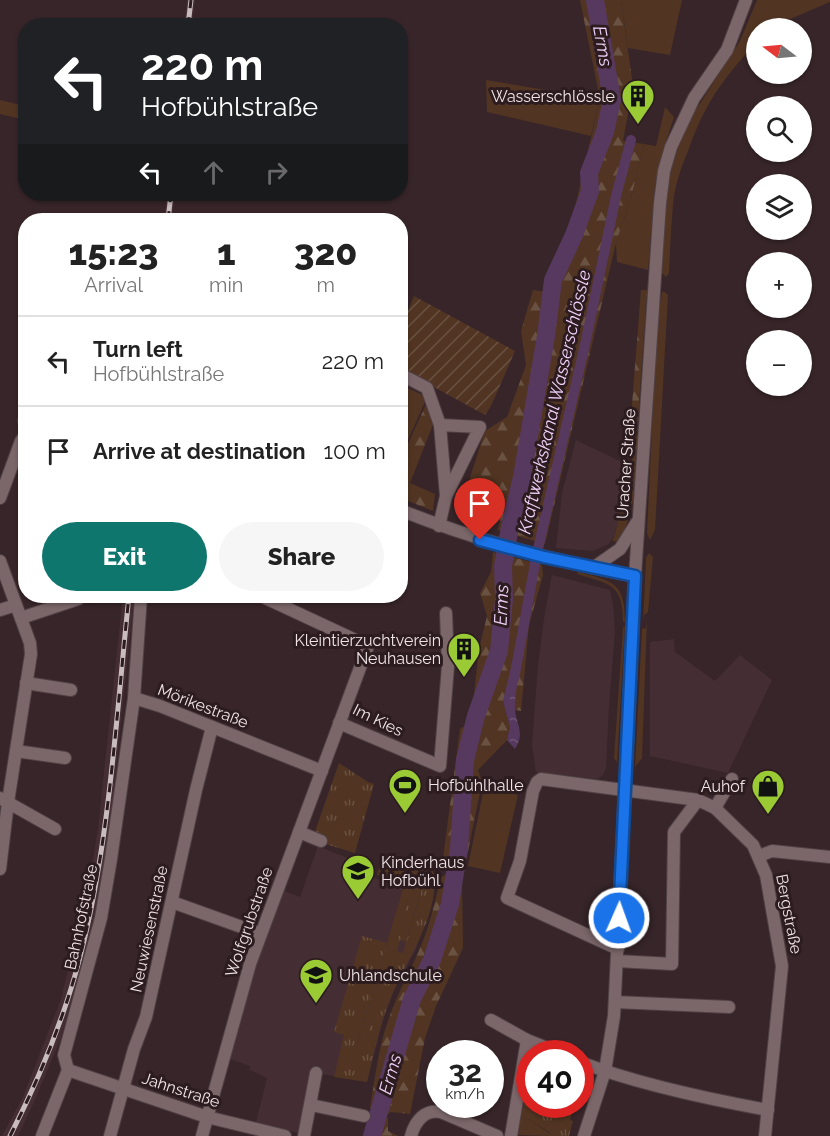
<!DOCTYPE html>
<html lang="en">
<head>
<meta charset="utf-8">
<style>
  :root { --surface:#fff; --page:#f6f6f6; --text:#222; --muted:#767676; --line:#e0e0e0; --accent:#0f766e }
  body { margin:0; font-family:Raleway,sans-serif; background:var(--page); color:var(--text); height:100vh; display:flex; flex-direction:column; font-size:22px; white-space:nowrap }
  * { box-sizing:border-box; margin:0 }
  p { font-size:20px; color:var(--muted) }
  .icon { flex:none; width:33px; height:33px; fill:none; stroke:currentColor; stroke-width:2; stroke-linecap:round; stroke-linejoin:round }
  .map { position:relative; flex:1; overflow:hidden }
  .drawer { position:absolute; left:18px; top:213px; width:390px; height:390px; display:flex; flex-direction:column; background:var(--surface); border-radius:24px; box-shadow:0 2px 4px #0004 }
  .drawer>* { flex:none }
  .guide { position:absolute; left:18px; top:18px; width:390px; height:183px; border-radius:24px; box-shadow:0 2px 4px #0004; background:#202124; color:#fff; overflow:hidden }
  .needle { width:39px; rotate:286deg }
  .buttons { position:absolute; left:746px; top:18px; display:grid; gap:12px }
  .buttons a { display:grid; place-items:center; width:66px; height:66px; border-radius:50%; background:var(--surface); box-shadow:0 2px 4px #0004; font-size:30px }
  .speed { position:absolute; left:426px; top:1040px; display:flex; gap:12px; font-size:30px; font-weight:700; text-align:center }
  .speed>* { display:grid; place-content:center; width:78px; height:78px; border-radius:50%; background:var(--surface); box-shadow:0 2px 4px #0004; line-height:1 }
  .speed small { font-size:15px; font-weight:400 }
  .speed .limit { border:9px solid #d22; background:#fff; color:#111 }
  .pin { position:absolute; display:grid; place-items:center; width:51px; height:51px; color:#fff; margin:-62px -26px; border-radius:50% 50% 50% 0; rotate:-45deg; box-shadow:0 0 6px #0007 }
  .pin .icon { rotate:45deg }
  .me { position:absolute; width:66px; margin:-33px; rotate:2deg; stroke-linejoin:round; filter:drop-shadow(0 0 4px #0008) }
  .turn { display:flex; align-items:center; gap:21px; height:126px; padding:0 24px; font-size:27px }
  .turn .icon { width:78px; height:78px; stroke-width:2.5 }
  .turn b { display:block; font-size:42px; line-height:51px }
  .lanes { display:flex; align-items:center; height:57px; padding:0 24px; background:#0003; justify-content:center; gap:30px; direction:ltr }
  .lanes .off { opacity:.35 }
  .eta { display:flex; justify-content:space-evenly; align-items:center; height:102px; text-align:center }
  .eta b { font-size:36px; font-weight:800; line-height:42px }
  .button { display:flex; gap:12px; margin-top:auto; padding:12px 24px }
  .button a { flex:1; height:69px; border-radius:36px; background:var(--accent); color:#fff; font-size:24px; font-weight:800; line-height:69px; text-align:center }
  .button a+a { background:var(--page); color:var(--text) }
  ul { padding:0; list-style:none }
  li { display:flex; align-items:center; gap:18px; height:90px; padding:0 24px; border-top:2px solid var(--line) }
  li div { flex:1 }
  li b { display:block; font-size:22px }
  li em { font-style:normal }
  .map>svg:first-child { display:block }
</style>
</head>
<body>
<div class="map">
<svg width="830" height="1136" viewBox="0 0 830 1136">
  <defs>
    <pattern id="forest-firs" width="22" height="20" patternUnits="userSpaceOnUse" patternTransform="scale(1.5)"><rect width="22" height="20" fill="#513522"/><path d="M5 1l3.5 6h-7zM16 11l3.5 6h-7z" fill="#6a5242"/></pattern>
    <pattern id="park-tufts" width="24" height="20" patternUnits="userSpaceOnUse" patternTransform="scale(1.5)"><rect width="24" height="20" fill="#513522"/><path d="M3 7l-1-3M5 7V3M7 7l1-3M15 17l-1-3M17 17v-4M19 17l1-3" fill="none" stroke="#6a5242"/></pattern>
    <pattern id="garden-furrows" width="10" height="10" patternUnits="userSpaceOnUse" patternTransform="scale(1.5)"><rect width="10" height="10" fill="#513522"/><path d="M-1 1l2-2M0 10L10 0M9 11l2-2" fill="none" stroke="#6a5242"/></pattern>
    <pattern id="water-ripples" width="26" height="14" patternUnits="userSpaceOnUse" patternTransform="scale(1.5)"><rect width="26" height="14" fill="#573960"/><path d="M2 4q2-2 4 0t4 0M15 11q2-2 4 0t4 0" fill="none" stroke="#6f5677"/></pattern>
  </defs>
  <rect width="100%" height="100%" fill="#372529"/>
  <g fill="#452e33">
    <path d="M 187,0 L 195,0 L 192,25 L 184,25 Z"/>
    <path d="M 167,194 L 175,194 L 172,220 L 164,220 Z"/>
    <path d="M 576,440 L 632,467 L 615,534 L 609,544 L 593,551 L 556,548 L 562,493 Z"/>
    <path d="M 552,575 L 610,590 L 613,605 L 615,631 L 609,705 L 606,768 L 603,775 L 597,779 L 536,772 L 532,745 L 538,665 L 545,612 Z"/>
    <path d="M 123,596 L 134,596 L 110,828 L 101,882 L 85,956 L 60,1040 L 34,1102 L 18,1136 L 2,1136 L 23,1097 L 61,999 L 90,879 L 98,828 Z"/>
    <path d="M 674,639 L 675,652 L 715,681 L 740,655 L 772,680 L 728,773 L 650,756 L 650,642 Z"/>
    <path d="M 318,846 L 350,859 L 349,865 L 355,872 L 402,887 L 409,863 L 433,871 L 436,883 L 431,905 L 416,949 L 395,988 L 383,1020 L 367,1082 L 316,1073 L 301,1134 L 256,1122 L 267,1078 L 250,1070 L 250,1066 L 227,1058 L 253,975 L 282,890 L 300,897 Z"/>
  </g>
  <g fill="#513522">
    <path d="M 621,0 L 682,0 L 670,55 L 628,48 Z"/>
    <path d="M 757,0 L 830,0 L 830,2 L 788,20 L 776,28 L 756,28 L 756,43 C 722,80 705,103 688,151 C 681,168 675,185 673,204 C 671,227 670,250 669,273 L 666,277 L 662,273 L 661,263 L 664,201 L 670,173 L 677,151 L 692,116 L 740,41 Z"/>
    <path d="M 486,80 L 600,99 L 591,136 L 487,112 Z"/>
    <path d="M 0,100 L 25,106 L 25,120 L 0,114 Z"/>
    <path d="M 665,107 L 674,117 L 663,151 L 655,186 L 648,270 L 617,262 L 616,243 L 632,194 L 644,144 L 656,146 Z"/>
    <path d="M 662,292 L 665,292 L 668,295 L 655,530 L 650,540 L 647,533 L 657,324 Z"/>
    <path d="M 401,385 L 427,397 L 401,456 Z"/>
    <path d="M 638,435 C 638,471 636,509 619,542 L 612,541 L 615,534 Z"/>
    <path d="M 649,553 L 653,557 L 648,612 L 644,615 L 643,624 L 646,558 Z"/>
    <path d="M 578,572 C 613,581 625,582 625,622 L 623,622 C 623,584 610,584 577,574 Z"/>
    <path d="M 647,618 L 642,758 L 635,767 L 642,629 L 646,628 Z"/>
    <path d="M 623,627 L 625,627 L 617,762 L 614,758 Z"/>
    <path d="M 484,788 L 518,795 L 500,873 L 468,866 Z"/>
    <path d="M 381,860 L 406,867 L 401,882 L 377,875 Z"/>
    <path d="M 410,865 L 418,867 L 364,1051 L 356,1049 Z"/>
    <path d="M 421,868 L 427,870 L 406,942 L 400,940 Z"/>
    <path d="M 519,1117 L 531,1120 L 550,1134 L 548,1136 L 518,1135 Z"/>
  </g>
  <g fill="url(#forest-firs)">
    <path d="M 580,0 L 621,0 L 633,86 L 623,141 L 644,144 L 632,194 L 616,243 L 545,544 L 498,530 L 503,506 L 468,484 L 485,431 L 507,417 L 526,365 L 521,331 L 533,290 L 547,292 L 567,242 L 600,99 Z"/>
    <path d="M 641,290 L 647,290 L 636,447 L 629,443 Z"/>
    <path d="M 428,400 L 434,422 L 410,483 L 435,494 L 433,511 L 401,498 L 401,459 Z"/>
    <path d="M 493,552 L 542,565 L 543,575 L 529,625 L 521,711 L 515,710 L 515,693 L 520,668 L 503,701 L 510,727 L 507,740 L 478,770 L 482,782 L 463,876 L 446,872 L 442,866 L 460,729 L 466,725 L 472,712 L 479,649 L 487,616 L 480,593 L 491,572 Z"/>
    <path d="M 445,875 L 462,880 L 463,948 L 436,1006 L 425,1038 L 410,1114 L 391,1112 L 388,1114 L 373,1111 L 370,1108 C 375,1079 378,1049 388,1021 C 396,997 408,975 418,953 C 429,929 435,902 441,877 Z"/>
    <path d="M 372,1115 L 388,1118 L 388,1131 L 398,1136 L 364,1136 L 367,1121 Z"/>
  </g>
  <g fill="url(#park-tufts)">
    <path d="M 339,763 L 368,782 L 374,784 L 355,853 L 312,840 Z"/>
    <path d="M 418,867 L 421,868 L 397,951 L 403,953 L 428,869 L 433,871 C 441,910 410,954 395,988 C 381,1018 374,1051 367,1082 L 334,1077 L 344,1035 L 334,1032 L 362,936 L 387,943 L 356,1048 L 363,1051 Z"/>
    <path d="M 529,1058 L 530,1104 L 578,1104 L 577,1109 L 573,1108 L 570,1120 L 573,1121 L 569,1136 L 548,1136 L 550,1133 L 531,1120 L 519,1117 Z"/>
  </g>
  <path fill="url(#garden-furrows)" d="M 414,296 L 515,351 L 491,406 L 485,415 L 401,369 L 401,328 Z"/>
  <path fill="url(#water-ripples)" d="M 512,664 L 520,667 C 518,681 515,693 515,707 C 515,724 526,732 515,749 L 507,740 L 510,727 L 503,701 Z"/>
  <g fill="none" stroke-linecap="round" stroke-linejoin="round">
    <path stroke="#573960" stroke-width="10" d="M 514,679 L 537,553 L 586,340 L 616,196 L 631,140"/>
    <path stroke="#573960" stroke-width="18" d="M 372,1136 L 412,999 L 432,960 L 450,904 L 459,848 L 465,760 L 476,716 L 499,651 L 504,599 L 503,566 L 510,527 L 522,477 L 546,336 L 553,280 L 574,235 L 590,191 L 589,173 L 605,132 L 612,100 L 595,0"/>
    <defs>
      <g id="minor">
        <path d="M 400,374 L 427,388 L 440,425"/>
        <path d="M 24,421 L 26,425"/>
        <path d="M 0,498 L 21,441 L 26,434"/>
        <path d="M 400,510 C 477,541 553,561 635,576"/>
        <path d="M 439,526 L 446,496 L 440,425 L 480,427 L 446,496"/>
        <path d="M 0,561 L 30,643 L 31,654 L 8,802 L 0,869"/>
        <path d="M 593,568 L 620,549 L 637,522"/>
        <path d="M 0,610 L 16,605"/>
        <path d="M 21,618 L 78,599 L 78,596"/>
        <path d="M 26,683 L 71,690"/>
        <path d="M 134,698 L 160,706 L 322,771"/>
        <path d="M 339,723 L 440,766 L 448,666 L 446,613"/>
        <path d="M 16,751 L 65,758"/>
        <path d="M 0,798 L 55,829"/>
        <path d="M 715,808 L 732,779"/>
        <path d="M 299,832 L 321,841"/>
        <path d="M 759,856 L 772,851 L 830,857"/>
        <path d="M 172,902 L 261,934"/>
        <path d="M 618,949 L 507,898 L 520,861 L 533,791 L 537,782 L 541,779 L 698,800 L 715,808 L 753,845 L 766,875 L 782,966 L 765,1136"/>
        <path d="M 617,961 L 672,964 L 674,832 L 698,800"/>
        <path d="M 615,1002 L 729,1007"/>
        <path d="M 491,1020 L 527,1040"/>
        <path d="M 580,1062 C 637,1084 708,1099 768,1110"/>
        <path d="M 68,1070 L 207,1117 L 285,1136"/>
        <path d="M 311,1105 L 364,1116"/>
        <path d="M 42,1136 L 68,1070 L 64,1055 L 101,918 L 111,859 L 134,698 L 141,596"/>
        <path d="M 110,1136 L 134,1049 L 146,1017 L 196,790 L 212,727"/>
        <path d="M 202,1136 L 250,964 L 367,649 L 364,644 L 261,596"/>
        <path d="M 304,1136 L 316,1073"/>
        <path d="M 411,1136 C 415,1121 425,1109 441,1112 L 497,1136"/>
        <path d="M 511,1136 L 527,1040 L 560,1053"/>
        <path d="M 584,1136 L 605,1071 L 614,1016 L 635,576 L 660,203 L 664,171 L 671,147 L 694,98 L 727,50 L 746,0"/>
      </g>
    </defs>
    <use href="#minor" stroke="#504145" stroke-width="14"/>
    <use href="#minor" stroke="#7b676a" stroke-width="12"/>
    <defs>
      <g id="rail">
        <path d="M 188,26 L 191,0"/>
        <path d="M 168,220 L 171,194"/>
        <path d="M 10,1136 C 39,1079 64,1019 80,957 C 110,840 116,716 129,596"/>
      </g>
    </defs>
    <use href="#rail" stroke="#c9bcbe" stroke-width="5"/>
    <use href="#rail" stroke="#2c1c1f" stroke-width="3" stroke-dasharray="9" stroke-linecap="butt"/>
  </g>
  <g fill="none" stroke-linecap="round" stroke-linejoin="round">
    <defs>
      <path id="route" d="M 480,540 L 544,557 L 635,576 L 619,918"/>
    </defs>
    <use href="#route" stroke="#114b97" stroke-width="15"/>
    <use href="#route" stroke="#1a73e8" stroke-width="10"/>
  </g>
  <defs>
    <symbol id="building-pin" viewBox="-11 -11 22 30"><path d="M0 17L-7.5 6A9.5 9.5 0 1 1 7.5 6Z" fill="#9acb34" stroke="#2c1c1f"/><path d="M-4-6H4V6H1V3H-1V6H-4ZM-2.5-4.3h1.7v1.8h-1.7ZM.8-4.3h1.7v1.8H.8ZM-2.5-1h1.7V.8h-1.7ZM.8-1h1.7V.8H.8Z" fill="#111"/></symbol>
    <symbol id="stadium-pin" viewBox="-11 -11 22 30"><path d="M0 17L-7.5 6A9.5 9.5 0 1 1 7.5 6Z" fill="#9acb34" stroke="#2c1c1f"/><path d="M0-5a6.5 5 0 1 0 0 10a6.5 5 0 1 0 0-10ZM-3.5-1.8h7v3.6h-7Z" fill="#111"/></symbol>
    <symbol id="shop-pin" viewBox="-11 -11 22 30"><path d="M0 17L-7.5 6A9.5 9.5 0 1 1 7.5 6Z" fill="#9acb34" stroke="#2c1c1f"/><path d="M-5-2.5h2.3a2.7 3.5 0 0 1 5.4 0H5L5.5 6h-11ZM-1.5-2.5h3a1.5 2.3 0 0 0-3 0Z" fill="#111"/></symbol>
    <symbol id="school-pin" viewBox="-11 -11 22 30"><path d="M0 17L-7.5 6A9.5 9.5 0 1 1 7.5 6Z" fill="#9acb34" stroke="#2c1c1f"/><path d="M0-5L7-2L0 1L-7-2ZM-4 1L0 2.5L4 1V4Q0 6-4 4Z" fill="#111"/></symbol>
  </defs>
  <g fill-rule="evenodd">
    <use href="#building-pin" x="619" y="77" width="38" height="52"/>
    <use href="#building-pin" x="445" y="630" width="38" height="52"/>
    <use href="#stadium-pin" x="386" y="766" width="38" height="52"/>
    <use href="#shop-pin" x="749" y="767" width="38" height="52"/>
    <use href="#school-pin" x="339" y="852" width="38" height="52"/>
    <use href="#school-pin" x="297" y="956" width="38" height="52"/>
  </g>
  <g text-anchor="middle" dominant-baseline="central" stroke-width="6" stroke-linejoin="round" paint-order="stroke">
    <g font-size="16" fill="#f0e4e6" stroke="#2c1c1f" text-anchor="end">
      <text x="615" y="96">Wasserschlössle</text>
      <text x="441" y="640">Kleintierzuchtverein<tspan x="441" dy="18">Neuhausen</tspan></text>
      <text x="428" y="785" text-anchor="start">Hofbühlhalle</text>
      <text x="745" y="786">Auhof</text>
      <text x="381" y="862" text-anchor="start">Kinderhaus<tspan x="381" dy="18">Hofbühl</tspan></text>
      <text x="339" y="975" text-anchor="start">Uhlandschule</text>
    </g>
    <g font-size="16" fill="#f0e4e6" stroke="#2c1c1f">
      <text transform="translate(626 464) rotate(-86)">Uracher Straße</text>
      <text transform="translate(203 706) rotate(21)">Mörikestraße</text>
      <text transform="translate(378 720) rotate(26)">Im Kies</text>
      <text transform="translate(789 914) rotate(79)">Bergstraße</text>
      <text transform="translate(81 917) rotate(-78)">Bahnhofstraße</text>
      <text transform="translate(249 922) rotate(-71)">Wolfgrubstraße</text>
      <text transform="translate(149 929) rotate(-78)">Neuwiesenstraße</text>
      <text transform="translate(181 1090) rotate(18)">Jahnstraße</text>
    </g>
    <g font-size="18" font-style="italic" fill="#f2d3fb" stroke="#2c1c1f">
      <text transform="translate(603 46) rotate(80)">Erms</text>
      <text transform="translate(554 402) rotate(-77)">Kraftwerkskanal Wasserschlössle</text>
      <text transform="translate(501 605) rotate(-87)">Erms</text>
      <text transform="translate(390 1074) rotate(-74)">Erms</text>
    </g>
  </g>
</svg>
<div class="buttons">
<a><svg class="needle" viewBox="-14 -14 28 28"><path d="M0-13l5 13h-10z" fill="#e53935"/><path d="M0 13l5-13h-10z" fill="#767676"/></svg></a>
<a><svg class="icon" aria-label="search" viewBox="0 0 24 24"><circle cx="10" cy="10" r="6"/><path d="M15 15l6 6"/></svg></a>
<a><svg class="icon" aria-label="layers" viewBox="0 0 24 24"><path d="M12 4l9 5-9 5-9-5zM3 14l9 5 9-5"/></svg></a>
<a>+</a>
<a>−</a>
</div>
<div class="speed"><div>32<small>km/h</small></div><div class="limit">40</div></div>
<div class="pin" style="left:480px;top:540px;background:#d93025"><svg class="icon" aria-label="arrive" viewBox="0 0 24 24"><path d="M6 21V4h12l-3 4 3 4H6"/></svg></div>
<svg class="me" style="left:619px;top:918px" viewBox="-20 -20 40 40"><circle r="17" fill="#1a73e8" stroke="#fff" stroke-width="3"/><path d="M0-11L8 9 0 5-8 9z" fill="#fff"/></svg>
<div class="guide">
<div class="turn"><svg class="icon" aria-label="left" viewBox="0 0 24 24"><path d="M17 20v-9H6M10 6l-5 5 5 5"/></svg><div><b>220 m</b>Hofbühlstraße</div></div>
<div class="lanes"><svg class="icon" aria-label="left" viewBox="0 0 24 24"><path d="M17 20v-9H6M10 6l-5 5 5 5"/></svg><svg class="icon off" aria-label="ahead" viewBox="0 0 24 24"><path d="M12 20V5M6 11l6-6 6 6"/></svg><svg class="icon off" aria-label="right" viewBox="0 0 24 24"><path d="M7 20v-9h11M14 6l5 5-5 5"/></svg></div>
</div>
<section class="drawer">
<div class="eta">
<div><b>15:23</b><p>Arrival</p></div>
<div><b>1</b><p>min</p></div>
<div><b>320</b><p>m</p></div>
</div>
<ul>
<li><svg class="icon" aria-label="left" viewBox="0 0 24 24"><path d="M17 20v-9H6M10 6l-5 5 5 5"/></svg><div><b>Turn left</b><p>Hofbühlstraße</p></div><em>220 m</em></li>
<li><svg class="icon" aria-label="arrive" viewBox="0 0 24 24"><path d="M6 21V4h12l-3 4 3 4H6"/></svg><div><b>Arrive at destination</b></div><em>100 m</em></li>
</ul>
<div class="button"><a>Exit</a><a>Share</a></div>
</section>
</div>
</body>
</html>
